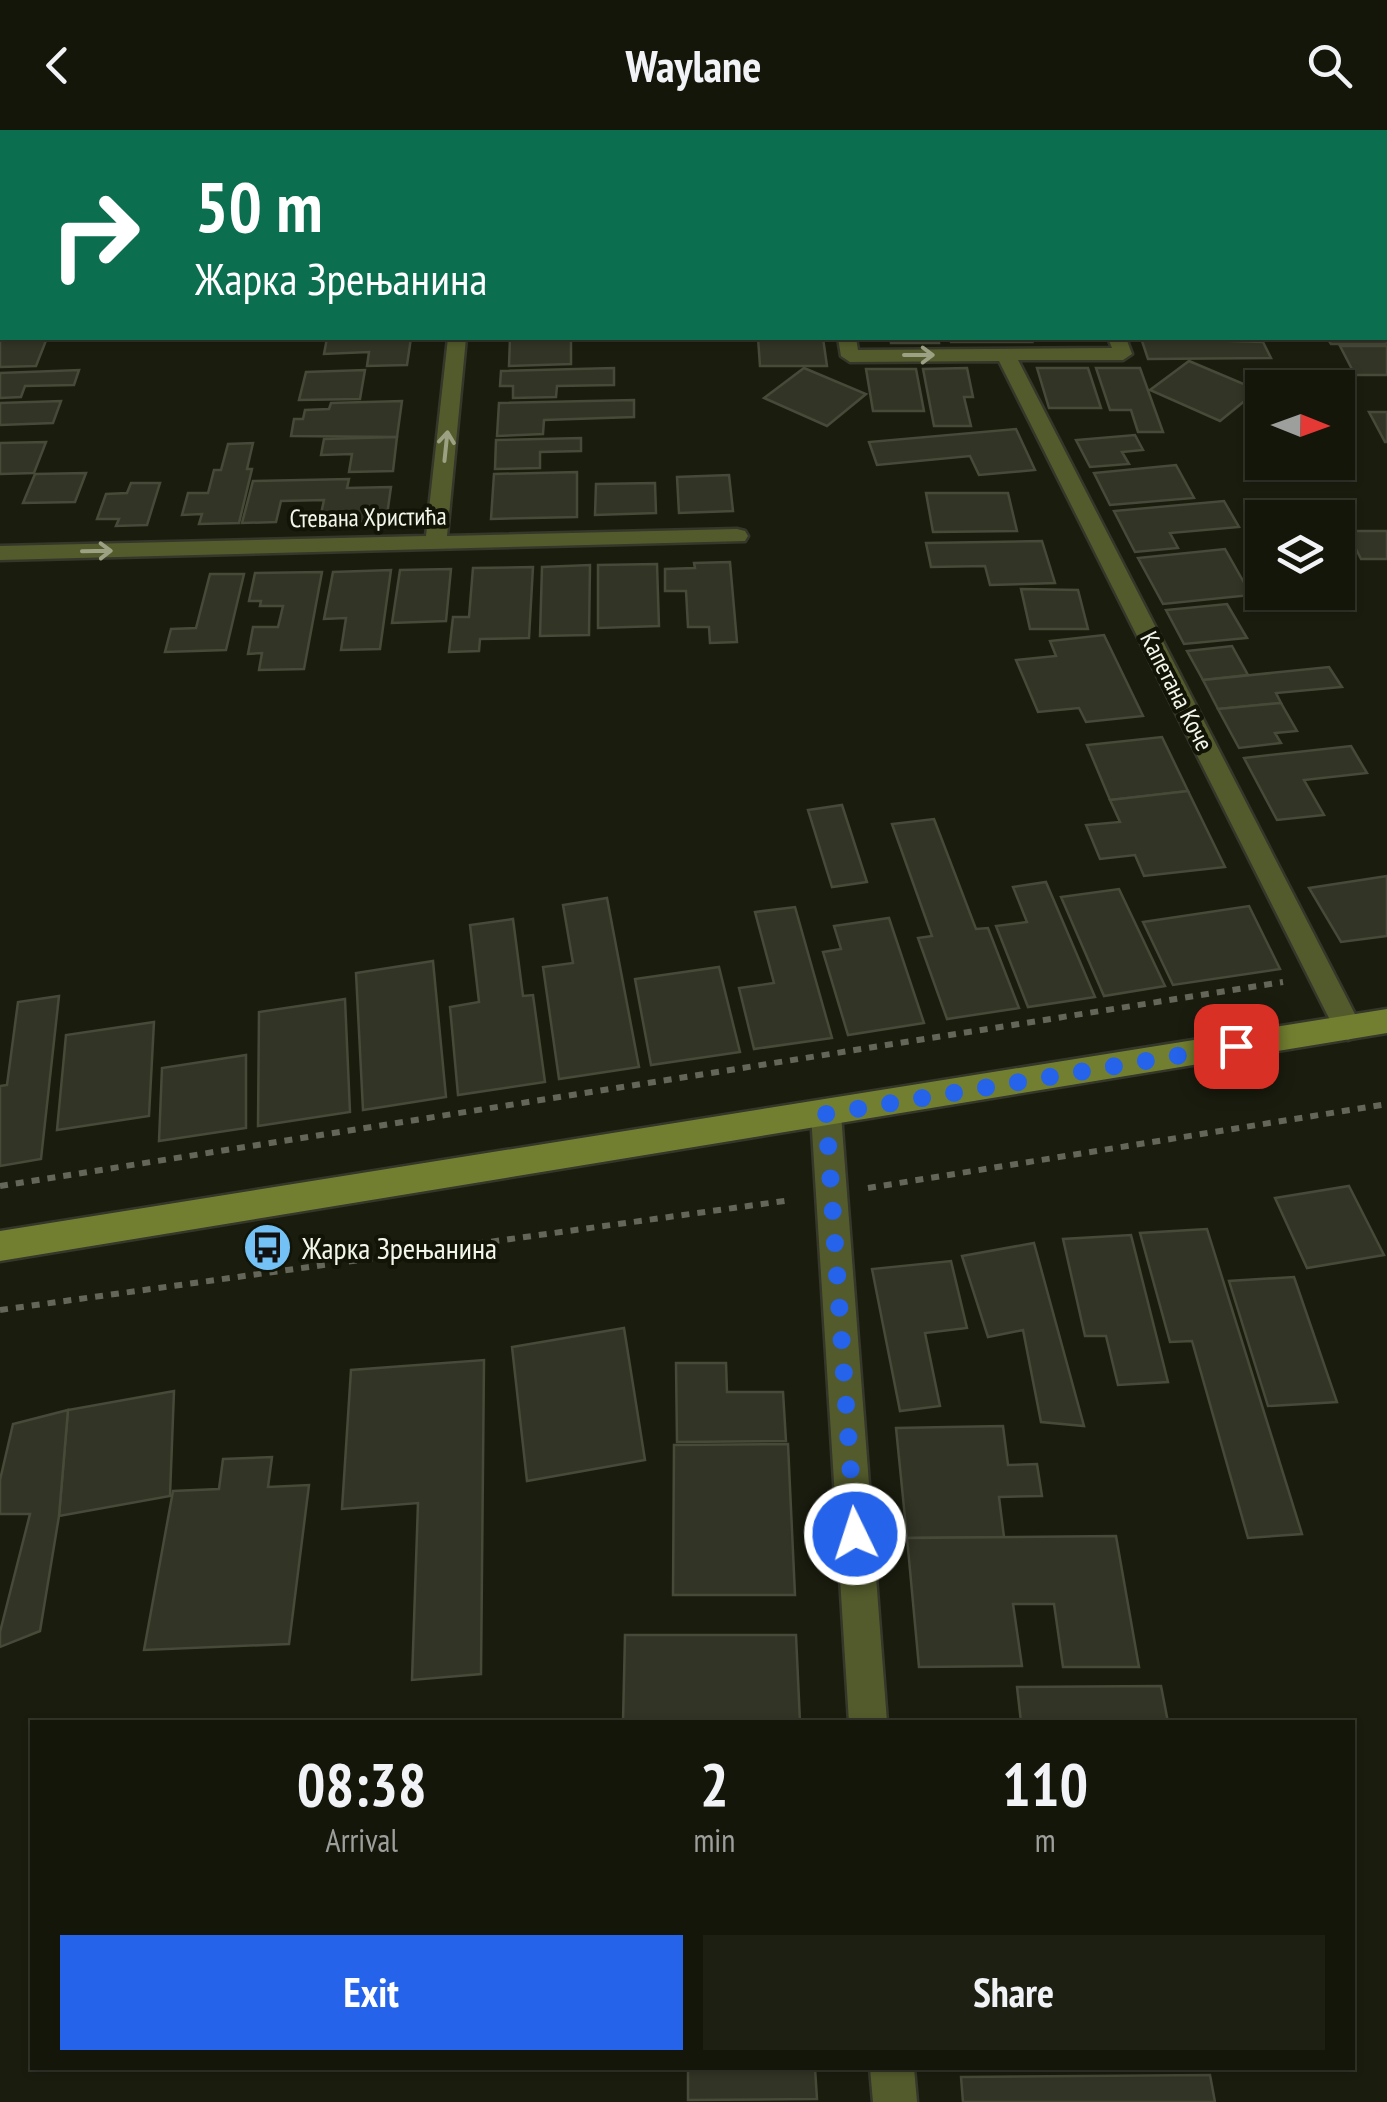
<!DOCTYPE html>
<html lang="en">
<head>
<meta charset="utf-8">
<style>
  :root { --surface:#14160a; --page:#1d1f13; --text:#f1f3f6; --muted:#9d9f9c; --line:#33352b; --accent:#2563eb }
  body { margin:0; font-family:"PT Sans Narrow",sans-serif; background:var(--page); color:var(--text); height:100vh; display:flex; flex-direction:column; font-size:38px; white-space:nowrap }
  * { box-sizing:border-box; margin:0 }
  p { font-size:32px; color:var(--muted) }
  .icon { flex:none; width:55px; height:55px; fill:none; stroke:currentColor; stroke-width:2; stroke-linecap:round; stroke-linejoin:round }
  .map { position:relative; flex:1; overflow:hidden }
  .panel { position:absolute; left:30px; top:1590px; width:1325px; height:350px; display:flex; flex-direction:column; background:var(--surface); border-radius:0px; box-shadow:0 2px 8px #0004,0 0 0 2px var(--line) }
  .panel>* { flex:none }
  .top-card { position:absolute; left:0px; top:0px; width:1388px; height:210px; box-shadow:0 2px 8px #0004,0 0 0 2px var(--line); background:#0b6e4f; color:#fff; overflow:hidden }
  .needle { width:65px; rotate:91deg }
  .buttons { position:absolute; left:1245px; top:240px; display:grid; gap:20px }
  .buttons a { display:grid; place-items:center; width:110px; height:110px; border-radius:0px; background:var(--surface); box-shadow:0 2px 8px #0004,0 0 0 2px var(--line); font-size:50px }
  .pin { position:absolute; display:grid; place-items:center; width:85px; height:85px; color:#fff; margin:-42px; border-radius:20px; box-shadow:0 5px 15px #0006 }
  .me { position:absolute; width:110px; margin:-55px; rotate:356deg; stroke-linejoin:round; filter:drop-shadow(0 0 8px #0008) }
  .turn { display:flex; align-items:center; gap:35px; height:210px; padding:0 30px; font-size:45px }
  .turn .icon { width:130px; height:130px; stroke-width:2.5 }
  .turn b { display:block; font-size:70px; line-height:85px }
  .eta { display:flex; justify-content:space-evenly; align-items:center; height:170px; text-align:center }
  .eta b { font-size:60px; font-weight:700; line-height:70px }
  .button { display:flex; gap:20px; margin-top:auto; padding:20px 30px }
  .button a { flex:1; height:115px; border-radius:0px; background:var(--accent); color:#fff; font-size:40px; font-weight:700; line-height:115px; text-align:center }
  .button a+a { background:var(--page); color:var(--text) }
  header { display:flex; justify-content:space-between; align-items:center; height:130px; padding:0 30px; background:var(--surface); font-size:45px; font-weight:700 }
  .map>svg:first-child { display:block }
</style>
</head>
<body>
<header><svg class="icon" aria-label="back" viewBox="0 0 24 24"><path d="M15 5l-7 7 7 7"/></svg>Waylane<svg class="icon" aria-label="search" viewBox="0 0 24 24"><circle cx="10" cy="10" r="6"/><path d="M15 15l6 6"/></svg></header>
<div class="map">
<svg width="1387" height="1972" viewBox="0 0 1387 1972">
  <rect width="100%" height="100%" fill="#1a1d0e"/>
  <g fill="#323525" stroke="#474a39" stroke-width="2.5">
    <path d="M 1385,197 L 1387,214 L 1331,214 L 1327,208 L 1385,208 Z"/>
    <path d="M 47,208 L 36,236 L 0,237 L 0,209 Z"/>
    <path d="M 327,208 L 411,208 L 407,235 L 367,236 L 369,222 L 324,224 Z"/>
    <path d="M 510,208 L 571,208 L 571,234 L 509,236 Z"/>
    <path d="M 758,208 L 823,208 L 827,236 L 760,236 Z"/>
    <path d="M 890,208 L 938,208 L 939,213 L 891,213 Z"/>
    <path d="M 950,208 L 1030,208 L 1032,212 L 951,212 Z"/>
    <path d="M 1141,208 L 1263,212 L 1271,228 L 1148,229 Z"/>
    <path d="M 1340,216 L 1387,216 L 1387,245 L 1355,245 Z"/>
    <path d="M 1189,231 L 1258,260 L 1220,291 L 1150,260 Z"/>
    <path d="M 614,238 L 614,255 L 557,256 L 556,267 L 513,268 L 513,256 L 500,256 L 501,241 Z"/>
    <path d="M 804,238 L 866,264 L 827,296 L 764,268 Z"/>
    <path d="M 967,238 L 973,267 L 964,267 L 971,296 L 934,296 L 923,239 Z"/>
    <path d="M 1037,238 L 1088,238 L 1101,278 L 1049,278 Z"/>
    <path d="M 1096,238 L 1140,238 L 1163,302 L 1138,302 L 1131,280 L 1110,280 Z"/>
    <path d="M 866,239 L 916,239 L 924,281 L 873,281 Z"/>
    <path d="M 79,240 L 74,255 L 25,256 L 21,267 L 0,268 L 0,243 Z"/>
    <path d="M 365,240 L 360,269 L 299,270 L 306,242 Z"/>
    <path d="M 634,270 L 634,287 L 544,290 L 543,304 L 497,306 L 499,273 Z"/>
    <path d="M 61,271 L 53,293 L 0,295 L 0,273 Z"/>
    <path d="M 402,271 L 397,307 L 291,306 L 294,289 L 303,289 L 305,280 L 329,279 L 331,273 Z"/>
    <path d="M 1369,282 L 1387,282 L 1387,312 L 1385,312 Z"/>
    <path d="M 1016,299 L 1035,340 L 979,345 L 970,326 L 877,335 L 869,312 Z"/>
    <path d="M 1135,305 L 1143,320 L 1122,322 L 1129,334 L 1090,337 L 1076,310 Z"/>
    <path d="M 397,307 L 393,341 L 349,342 L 352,324 L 321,325 L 324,309 Z"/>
    <path d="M 581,308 L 581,321 L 540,322 L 540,338 L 495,339 L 496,310 Z"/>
    <path d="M 46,312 L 34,343 L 0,344 L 0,313 Z"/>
    <path d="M 253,313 L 247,339 L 252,339 L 239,393 L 199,394 L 202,384 L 182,385 L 188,363 L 208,363 L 214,340 L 221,340 L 228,314 Z"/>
    <path d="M 1176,335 L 1194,368 L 1110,375 L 1094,343 Z"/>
    <path d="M 577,342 L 577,387 L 491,389 L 494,344 Z"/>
    <path d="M 86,343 L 75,372 L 23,373 L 35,344 Z"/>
    <path d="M 729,345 L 733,381 L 679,383 L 677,347 Z"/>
    <path d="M 349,349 L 347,358 L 391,357 L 386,392 L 319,393 L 324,370 L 281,371 L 276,392 L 242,393 L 253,351 Z"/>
    <path d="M 131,353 L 160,353 L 147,395 L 116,396 L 119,389 L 97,389 L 106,364 L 127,363 Z"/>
    <path d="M 655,353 L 656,383 L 595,385 L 596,354 Z"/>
    <path d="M 926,363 L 1008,363 L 1017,401 L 933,402 Z"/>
    <path d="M 1224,371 L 1239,397 L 1170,403 L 1178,418 L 1135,422 L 1114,381 Z"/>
    <path d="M 1347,401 L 1387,401 L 1387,429 L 1361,429 Z"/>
    <path d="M 1042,411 L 1055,453 L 990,455 L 985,436 L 931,437 L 926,413 Z"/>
    <path d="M 1225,419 L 1251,465 L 1163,474 L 1138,428 Z"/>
    <path d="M 730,432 L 737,512 L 710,513 L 709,497 L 688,497 L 686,461 L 665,461 L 665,439 L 695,438 L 694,433 Z"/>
    <path d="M 657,434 L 659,496 L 598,498 L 598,435 Z"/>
    <path d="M 590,435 L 589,505 L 540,506 L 542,437 Z"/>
    <path d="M 533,437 L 529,508 L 480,509 L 479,521 L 449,522 L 453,487 L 469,487 L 473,438 Z"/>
    <path d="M 451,439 L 446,491 L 392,493 L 400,440 Z"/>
    <path d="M 391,440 L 380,519 L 341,520 L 346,488 L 324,489 L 333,442 Z"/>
    <path d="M 322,442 L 304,539 L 259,540 L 262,523 L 248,524 L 253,497 L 278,497 L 283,476 L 260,476 L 261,471 L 249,471 L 255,443 Z"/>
    <path d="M 210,444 L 244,444 L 226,520 L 165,522 L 171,499 L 196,498 Z"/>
    <path d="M 1021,459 L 1078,460 L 1088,499 L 1030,499 Z"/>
    <path d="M 1227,474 L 1247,508 L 1184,514 L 1166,480 Z"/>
    <path d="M 1104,505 L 1143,586 L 1086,592 L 1079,578 L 1038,582 L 1016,530 L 1056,526 L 1050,511 Z"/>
    <path d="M 1232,516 L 1248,545 L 1203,550 L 1187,521 Z"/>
    <path d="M 1329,537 L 1342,557 L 1276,563 L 1281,573 L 1218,579 L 1203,550 Z"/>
    <path d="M 1281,573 L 1297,601 L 1275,603 L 1281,613 L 1239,618 L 1218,579 Z"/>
    <path d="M 1162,607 L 1188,661 L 1110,670 L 1087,615 Z"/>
    <path d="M 1351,616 L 1367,643 L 1304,650 L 1324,685 L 1277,690 L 1244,628 Z"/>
    <path d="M 1188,661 L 1225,737 L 1144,746 L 1135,725 L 1100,729 L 1086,695 L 1120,692 L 1110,670 Z"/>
    <path d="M 842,675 L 867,752 L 832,757 L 808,680 Z"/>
    <path d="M 934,689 L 976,799 L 988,798 L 1019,878 L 947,889 L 918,808 L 932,806 L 892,694 Z"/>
    <path d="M 1387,746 L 1387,806 L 1341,812 L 1309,758 Z"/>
    <path d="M 1046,752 L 1095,867 L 1028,877 L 996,796 L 1027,792 L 1013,757 Z"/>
    <path d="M 1119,759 L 1165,856 L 1104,866 L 1061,767 Z"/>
    <path d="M 607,768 L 639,937 L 559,949 L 543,837 L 573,833 L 563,775 Z"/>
    <path d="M 1249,776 L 1280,839 L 1173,855 L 1143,792 Z"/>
    <path d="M 795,777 L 832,908 L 754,919 L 739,858 L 774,853 L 755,782 Z"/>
    <path d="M 889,788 L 924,893 L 848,905 L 823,822 L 841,819 L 834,796 Z"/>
    <path d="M 513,789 L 523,866 L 533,865 L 545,952 L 458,965 L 450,877 L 479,872 L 470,795 Z"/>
    <path d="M 433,831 L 446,967 L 363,980 L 356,843 Z"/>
    <path d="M 719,837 L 740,922 L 651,935 L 635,849 Z"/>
    <path d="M 59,866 L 41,1029 L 0,1036 L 0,956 L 7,955 L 18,872 Z"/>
    <path d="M 345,869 L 350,982 L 258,996 L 259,882 Z"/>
    <path d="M 154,892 L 149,986 L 57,1000 L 66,905 Z"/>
    <path d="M 246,925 L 246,998 L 159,1011 L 162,938 Z"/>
    <path d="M 1349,1056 L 1384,1125 L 1307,1138 L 1275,1068 Z"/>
    <path d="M 1207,1099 L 1302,1404 L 1248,1408 L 1192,1211 L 1170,1212 L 1140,1103 Z"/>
    <path d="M 1131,1105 L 1168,1252 L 1118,1255 L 1106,1206 L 1085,1206 L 1063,1109 Z"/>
    <path d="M 1034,1113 L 1084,1296 L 1041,1292 L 1023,1200 L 988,1207 L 962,1126 Z"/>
    <path d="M 951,1131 L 967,1198 L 925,1203 L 940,1276 L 900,1281 L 872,1139 Z"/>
    <path d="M 1294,1147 L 1337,1272 L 1268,1276 L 1229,1151 Z"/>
    <path d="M 624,1198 L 645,1330 L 527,1351 L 512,1217 Z"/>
    <path d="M 484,1230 L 481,1544 L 412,1550 L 418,1373 L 342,1379 L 351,1240 Z"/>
    <path d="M 676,1233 L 726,1233 L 727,1262 L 783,1262 L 786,1311 L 677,1312 Z"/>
    <path d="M 174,1261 L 170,1366 L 59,1386 L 68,1280 Z"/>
    <path d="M 68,1280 L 59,1386 L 40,1501 L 0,1517 L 0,1502 L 30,1384 L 0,1384 L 0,1350 L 13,1294 Z"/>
    <path d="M 1003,1296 L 1008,1335 L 1037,1334 L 1042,1366 L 999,1367 L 1004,1407 L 907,1408 L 896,1298 Z"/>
    <path d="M 788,1314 L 795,1465 L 673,1465 L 674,1315 Z"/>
    <path d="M 272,1327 L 268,1357 L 309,1355 L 289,1514 L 144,1520 L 173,1361 L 219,1359 L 223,1329 Z"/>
    <path d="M 1116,1406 L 1139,1537 L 1063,1537 L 1054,1474 L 1013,1474 L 1022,1536 L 919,1537 L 907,1408 Z"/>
    <path d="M 625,1505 L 796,1505 L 800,1592 L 623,1592 Z"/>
    <path d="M 1161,1556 L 1168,1592 L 1021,1592 L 1017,1557 Z"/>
    <path d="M 688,1938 L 815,1938 L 817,1969 L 688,1970 Z"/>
    <path d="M 1210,1945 L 1215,1972 L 963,1972 L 961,1947 Z"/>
  </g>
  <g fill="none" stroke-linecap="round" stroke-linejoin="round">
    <defs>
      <g id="street">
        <path d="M 470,0 L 486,0 L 486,2 L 471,2 Z"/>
        <path d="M 810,0 L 826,0 L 826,2 L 811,2 Z"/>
        <path d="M 1035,0 L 1051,0 L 1052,2 L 1037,2 Z"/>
        <path d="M 1312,0 L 1328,0 L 1330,2 L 1314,2 Z"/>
        <rect x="1385" y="98" width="2" height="13"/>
        <path d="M 448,208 L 466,208 L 447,406 L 737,399 L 745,401 L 748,406 L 745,411 L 0,430 L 0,416 L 426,406 Z"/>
        <path d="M 838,208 L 856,208 L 858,220 L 1112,218 L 1108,208 L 1126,208 L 1132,224 L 1123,230 L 1018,230 L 1358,890 L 1362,898 L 1358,906 L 1348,910 L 1338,906 L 999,231 L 850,232 L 841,226 Z"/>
        <path d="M 826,971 L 837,975 L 841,984 L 887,1592 L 849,1592 L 811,984 L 815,975 Z"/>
        <path d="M 870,1938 L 914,1938 L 917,1972 L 873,1972 Z"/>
      </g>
      <path id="secondary" d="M 1387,879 L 1387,903 L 0,1131 L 0,1101 Z"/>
    </defs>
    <use href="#street" stroke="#343729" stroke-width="5"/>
    <use href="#secondary" stroke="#343729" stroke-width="5"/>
    <g stroke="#636658" stroke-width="6" stroke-dasharray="8 8" stroke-linecap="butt">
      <path d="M 0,1056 L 1283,852"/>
      <path d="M 868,1058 L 1387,974"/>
      <path d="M 0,1180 L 791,1070"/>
    </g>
    <use href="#street" fill="#535b2c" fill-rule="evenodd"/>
    <use href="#secondary" fill="#737f30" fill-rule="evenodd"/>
  </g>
  <defs><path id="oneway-shaft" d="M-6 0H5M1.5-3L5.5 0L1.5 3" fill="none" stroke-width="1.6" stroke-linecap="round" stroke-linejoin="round" transform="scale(2.5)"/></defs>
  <g stroke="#9ba182">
    <use href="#oneway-shaft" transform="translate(919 225)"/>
    <use href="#oneway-shaft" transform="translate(446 316) rotate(-84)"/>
    <use href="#oneway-shaft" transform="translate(97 421) rotate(-1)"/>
  </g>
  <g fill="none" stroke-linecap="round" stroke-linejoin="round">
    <path stroke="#2563eb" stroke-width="18" stroke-dasharray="0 32.4" d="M 855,1404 L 826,984 L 1236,916"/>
  </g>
  <defs>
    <symbol id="bus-disc" viewBox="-11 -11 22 22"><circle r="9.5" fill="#73c1f5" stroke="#111406"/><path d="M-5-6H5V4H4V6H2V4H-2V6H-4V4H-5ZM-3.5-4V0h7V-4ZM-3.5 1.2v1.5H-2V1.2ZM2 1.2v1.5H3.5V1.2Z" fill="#111"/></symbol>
  </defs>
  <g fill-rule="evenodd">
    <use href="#bus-disc" x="240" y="1090" width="55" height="55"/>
  </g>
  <g text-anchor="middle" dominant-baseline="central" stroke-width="8" stroke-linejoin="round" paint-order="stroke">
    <g font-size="25" fill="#f3f6eb" stroke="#111406">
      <text transform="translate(368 387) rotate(-1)">Стевана Христића</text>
      <text transform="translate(1177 561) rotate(63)">Капетана Коче</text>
    </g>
    <g font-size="30" fill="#f3f6eb" stroke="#111406" text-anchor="start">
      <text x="302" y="1117">Жарка Зрењанина</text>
    </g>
  </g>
</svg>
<div class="buttons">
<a><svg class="needle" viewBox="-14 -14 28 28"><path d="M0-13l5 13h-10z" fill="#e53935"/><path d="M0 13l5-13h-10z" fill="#9d9f9c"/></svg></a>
<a><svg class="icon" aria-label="layers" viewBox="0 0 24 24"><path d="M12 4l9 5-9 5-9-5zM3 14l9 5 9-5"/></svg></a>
</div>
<div class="pin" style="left:1236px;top:916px;background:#d93025"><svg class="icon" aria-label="arrive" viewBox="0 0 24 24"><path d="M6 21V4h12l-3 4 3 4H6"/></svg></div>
<svg class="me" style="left:855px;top:1404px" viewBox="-20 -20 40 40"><circle r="17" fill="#2563eb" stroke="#fff" stroke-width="3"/><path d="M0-11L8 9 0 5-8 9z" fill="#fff"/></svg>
<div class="top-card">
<div class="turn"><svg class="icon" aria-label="right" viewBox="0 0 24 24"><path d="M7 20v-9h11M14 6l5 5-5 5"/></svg><div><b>50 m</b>Жарка Зрењанина</div></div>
</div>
<section class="panel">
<div class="eta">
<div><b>08:38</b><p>Arrival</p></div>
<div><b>2</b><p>min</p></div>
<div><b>110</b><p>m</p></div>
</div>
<div class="button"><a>Exit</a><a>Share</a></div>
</section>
</div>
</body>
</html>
